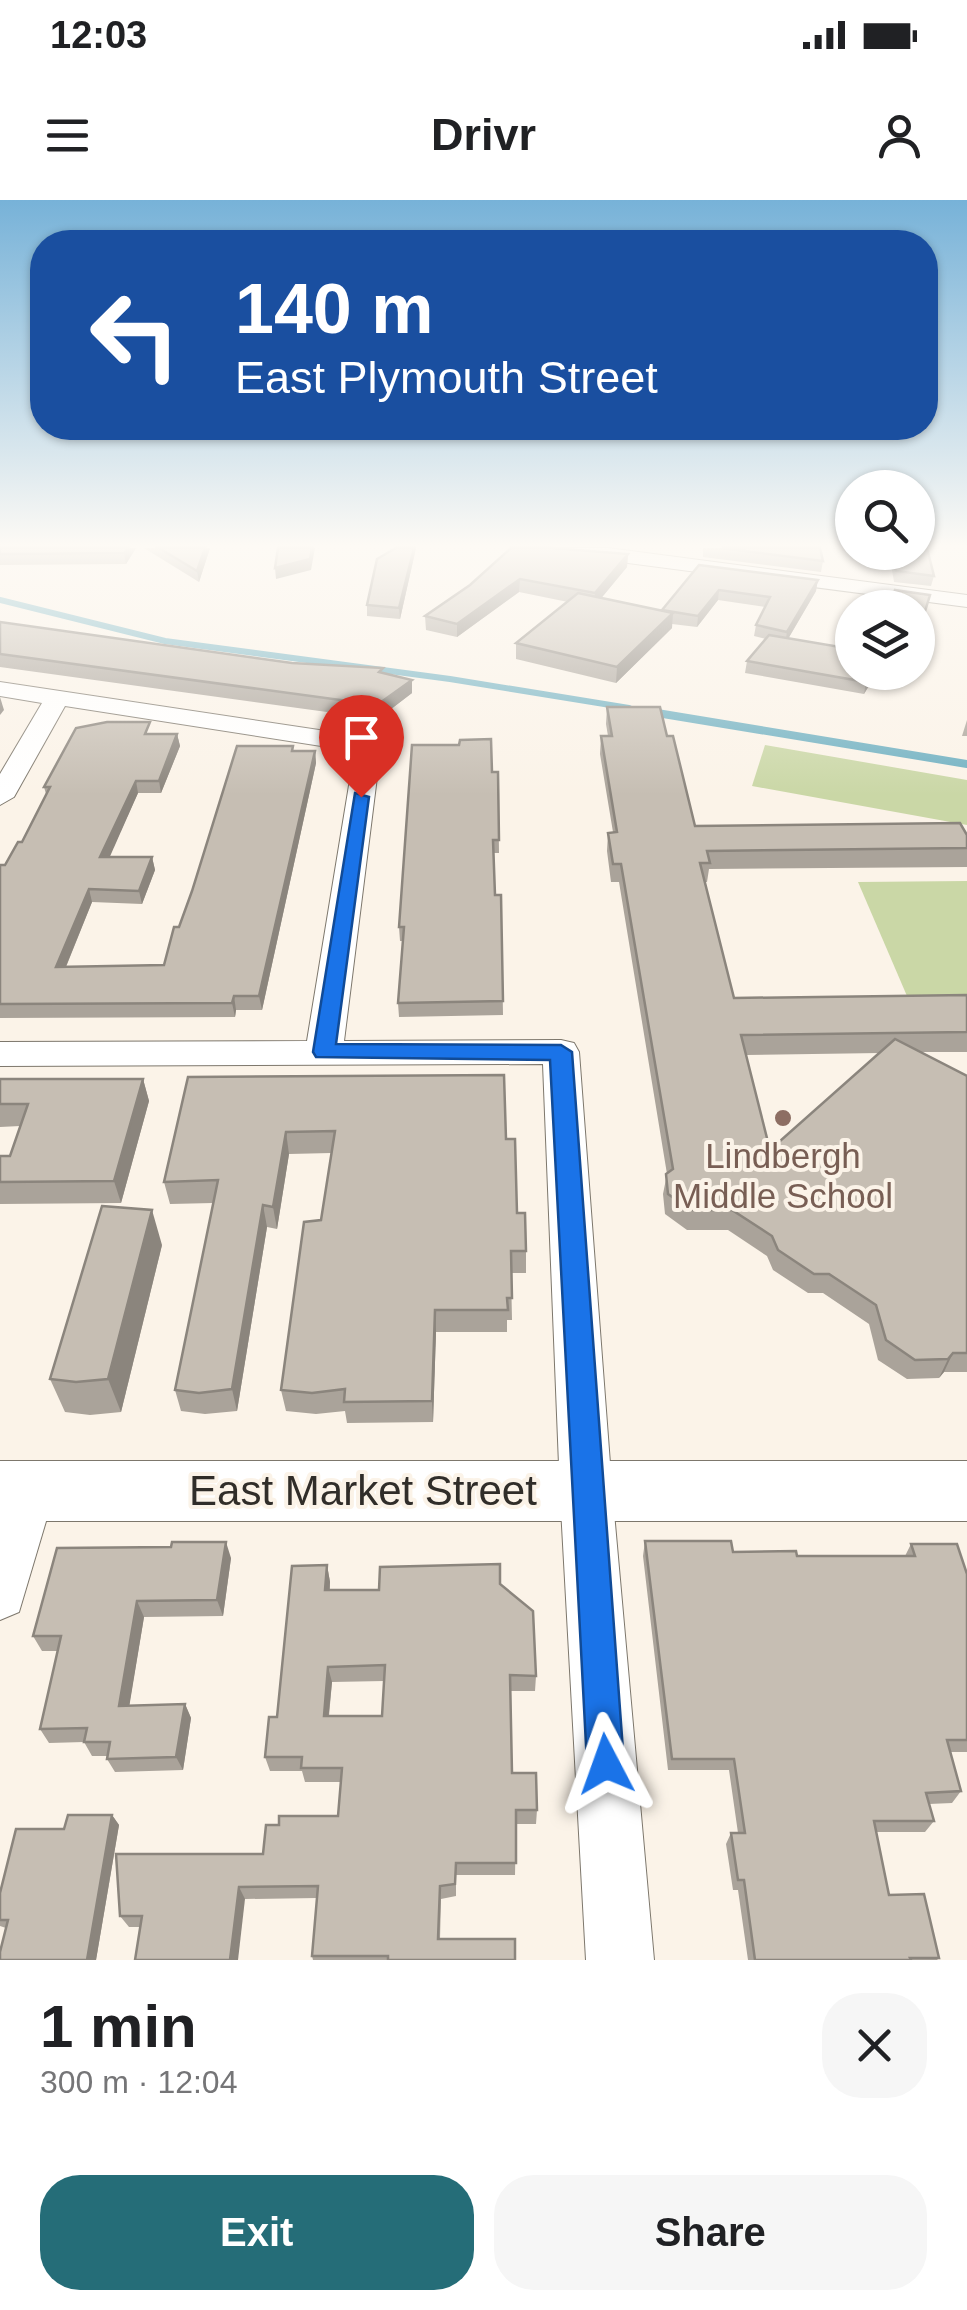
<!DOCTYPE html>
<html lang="en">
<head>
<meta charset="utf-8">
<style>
  :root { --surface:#fff; --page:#f6f6f6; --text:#202124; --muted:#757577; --accent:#256d78 }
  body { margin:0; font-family:Arial,sans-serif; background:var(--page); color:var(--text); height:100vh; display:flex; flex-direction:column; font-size:38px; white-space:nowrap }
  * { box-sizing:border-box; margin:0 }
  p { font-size:32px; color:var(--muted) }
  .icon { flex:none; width:55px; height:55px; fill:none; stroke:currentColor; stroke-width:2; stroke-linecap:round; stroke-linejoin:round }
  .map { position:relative; height:1760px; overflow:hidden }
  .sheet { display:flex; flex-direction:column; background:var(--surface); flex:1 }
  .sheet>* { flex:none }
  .guide { position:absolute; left:30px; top:30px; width:908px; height:210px; border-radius:40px; box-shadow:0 2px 8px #0004; background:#1a4fa0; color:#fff; overflow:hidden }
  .fabs { position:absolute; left:835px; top:270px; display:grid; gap:20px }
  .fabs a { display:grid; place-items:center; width:100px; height:100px; border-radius:50%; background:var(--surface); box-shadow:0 2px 8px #0004; font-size:50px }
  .pin { position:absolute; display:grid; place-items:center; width:85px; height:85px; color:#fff; margin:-102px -42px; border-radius:50% 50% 50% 0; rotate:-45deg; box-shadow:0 0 10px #0007 }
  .pin .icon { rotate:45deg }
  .me { position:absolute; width:110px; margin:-55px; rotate:356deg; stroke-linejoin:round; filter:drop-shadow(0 0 8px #0008) }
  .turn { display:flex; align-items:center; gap:35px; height:210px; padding:0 40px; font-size:45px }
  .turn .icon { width:130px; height:130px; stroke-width:2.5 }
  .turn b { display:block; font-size:70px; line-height:85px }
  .round { display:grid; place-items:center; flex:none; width:105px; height:105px; border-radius:40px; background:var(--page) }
  .summary { display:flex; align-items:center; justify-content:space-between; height:170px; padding:0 40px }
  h1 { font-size:60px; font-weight:800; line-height:75px }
  .primary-button { display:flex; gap:20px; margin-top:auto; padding:20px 40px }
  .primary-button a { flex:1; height:115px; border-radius:40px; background:var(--accent); color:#fff; font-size:40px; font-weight:800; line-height:115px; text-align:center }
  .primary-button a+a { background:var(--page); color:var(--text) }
  .status { display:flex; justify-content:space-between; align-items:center; height:70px; padding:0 50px; background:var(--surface); direction:ltr }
  .status svg { height:28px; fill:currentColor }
  header { display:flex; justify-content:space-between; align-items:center; height:130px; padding:0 40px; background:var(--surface); font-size:45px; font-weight:800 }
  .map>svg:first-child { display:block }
</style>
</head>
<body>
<div class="status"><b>12:03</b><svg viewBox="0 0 49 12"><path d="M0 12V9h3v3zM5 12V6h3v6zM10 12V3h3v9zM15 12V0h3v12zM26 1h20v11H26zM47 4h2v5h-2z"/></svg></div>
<header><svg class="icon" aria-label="menu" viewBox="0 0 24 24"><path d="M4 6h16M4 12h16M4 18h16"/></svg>Drivr<svg class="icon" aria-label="person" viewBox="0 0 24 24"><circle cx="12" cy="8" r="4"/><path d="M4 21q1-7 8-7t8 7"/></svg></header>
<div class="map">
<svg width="967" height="1760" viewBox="0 0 967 1760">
  <rect width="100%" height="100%" fill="#fbf3e8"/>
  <g fill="#cad7a6">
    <path d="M 765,545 L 967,580 L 967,625 L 752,586 Z"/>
    <path d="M 967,681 L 967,803 L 910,803 L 858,682 Z"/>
  </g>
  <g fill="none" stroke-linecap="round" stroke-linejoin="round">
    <path stroke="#6fb0c1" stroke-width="6" d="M 0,400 L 165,441 L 450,479 L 629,508"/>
    <path stroke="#6fb0c1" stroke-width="8" d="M 651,512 L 967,564"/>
    <defs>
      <g id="minor">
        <path d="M 550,348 L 608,348 L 967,395 L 967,407 L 559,354 Z"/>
        <path d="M 0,482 L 339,533 L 370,543 L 379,561 L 344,841 L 561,840 L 574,843 L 579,852 L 612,1290 L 654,1760 L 586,1760 L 560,1290 L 543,864 L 0,866 L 0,842 L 307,841 L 353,561 L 350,554 L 334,548 L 65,506 L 14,597 L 0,605 L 0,574 L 42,503 L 0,496 Z"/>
        <path d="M 29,1267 L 47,1274 L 55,1291 L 19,1412 L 0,1420 L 0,1302 L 11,1274 Z"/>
      </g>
      <rect id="tertiary" x="0" y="1261" width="967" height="60"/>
    </defs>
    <use href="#minor" stroke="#7d776c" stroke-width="2"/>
    <use href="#tertiary" stroke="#7d776c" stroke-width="2"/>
    <use href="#minor" fill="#fff" fill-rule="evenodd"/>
    <use href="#tertiary" fill="#fff" fill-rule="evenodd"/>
  </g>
  <g fill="#aaa39a" fill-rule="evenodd">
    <path d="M 0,348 L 136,348 L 126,364 L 0,365 Z"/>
    <path d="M 144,348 L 210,348 L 199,382 Z"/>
    <path d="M 416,348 L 400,419 L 367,416 L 367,405 Z"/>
    <path d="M 703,348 L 820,348 L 823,361 L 821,372 L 703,357 Z"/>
    <path d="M 889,352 L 918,352 L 934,376 L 931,386 L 894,382 Z"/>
    <path d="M 628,354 L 627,367 L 601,398 L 662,410 L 699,365 L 816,391 L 788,439 L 877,472 L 864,494 L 745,473 L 747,461 L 766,439 L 754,436 L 756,425 L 765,407 L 718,400 L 697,427 L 672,424 L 672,428 L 616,483 L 516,459 L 516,443 L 568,402 L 519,392 L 457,437 L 426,430 L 425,416 L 470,385 Z"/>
    <path d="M 0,422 L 292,463 L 383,473 L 412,493 L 378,519 L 0,467 Z"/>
    <path d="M 607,507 L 667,536 L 695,626 L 967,635 L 967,667 L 709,669 L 707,682 L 704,682 L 734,798 L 967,795 L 967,852 L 921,852 L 967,876 L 967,1172 L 944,1172 L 939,1178 L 907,1179 L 878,1160 L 869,1124 L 823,1093 L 808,1093 L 773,1070 L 767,1056 L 728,1030 L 687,1030 L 665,1014 L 663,994 L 667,974 L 619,682 L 611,682 L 607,651 L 608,633 L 613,632 L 600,554 L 601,536 L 608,536 L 606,524 ZM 880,853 L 770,950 L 746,855 Z"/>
    <path d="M 967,520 L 967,536 L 962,536 Z"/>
    <path d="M 152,534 L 177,534 L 180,546 L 161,593 L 138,593 L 109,657 L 152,657 L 155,670 L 142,704 L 92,702 L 66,767 L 164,765 L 179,727 L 294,551 L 315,551 L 316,563 L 262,810 L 236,810 L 235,817 L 0,818 L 0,665 L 5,665 L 22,642 L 46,594 L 44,587 Z"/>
    <path d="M 459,545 L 492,572 L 498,572 L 499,653 L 494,653 L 495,695 L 501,695 L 503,815 L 399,817 L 398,803 L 403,741 L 400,741 L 399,727 Z"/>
    <path d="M 188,877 L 506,939 L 517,1013 L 526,1051 L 526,1073 L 511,1073 L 512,1120 L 507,1120 L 507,1132 L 436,1132 L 433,1222 L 347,1223 L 345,1211 L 316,1214 L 286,1211 L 281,1190 L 321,1020 L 331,953 L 289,954 L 277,1029 L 267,1027 L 237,1211 L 205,1214 L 181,1211 L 175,1190 L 213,1003 L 170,1004 L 164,982 Z"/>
    <path d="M 0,879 L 143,879 L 149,901 L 121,1003 L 0,1004 L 0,956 L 10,956 L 20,926 L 0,927 Z"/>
    <path d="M 162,1045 L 121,1212 L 90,1215 L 65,1212 L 50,1179 Z"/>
    <path d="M 645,1341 L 733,1352 L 797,1356 L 905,1356 L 911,1344 L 967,1374 L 967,1552 L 950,1552 L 961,1591 L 952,1603 L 929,1604 L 934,1621 L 925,1632 L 876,1632 L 889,1695 L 939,1758 L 937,1760 L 748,1760 L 738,1690 L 733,1690 L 726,1644 L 731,1633 L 738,1633 L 729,1570 L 668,1570 L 643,1356 Z"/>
    <path d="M 231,1358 L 223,1416 L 144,1417 L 129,1506 L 185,1504 L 191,1518 L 183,1570 L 115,1572 L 107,1559 L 108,1556 L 92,1556 L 84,1542 L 49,1543 L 40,1529 L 58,1451 L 42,1451 L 33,1436 Z"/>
    <path d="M 327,1365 L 330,1382 L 330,1390 L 379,1390 L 500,1384 L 536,1476 L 535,1491 L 511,1491 L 512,1573 L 537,1610 L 536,1624 L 516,1624 L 515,1675 L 456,1675 L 456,1696 L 441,1699 L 440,1739 L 515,1760 L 313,1760 L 312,1756 L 317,1698 L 245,1699 L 140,1727 L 129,1727 L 120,1716 L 263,1654 L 279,1625 L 338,1616 L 341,1582 L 305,1582 L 302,1571 L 270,1571 L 265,1557 ZM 384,1481 L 382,1516 L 329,1516 L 332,1482 Z"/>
    <path d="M 112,1615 L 119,1625 L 96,1760 L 0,1760 L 6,1728 L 0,1726 L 0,1720 L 64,1629 Z"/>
  </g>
  <g fill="#8b857d">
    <path d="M 128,348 L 136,348 L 126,364 L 124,353 Z"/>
    <path d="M 205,348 L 210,348 L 199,382 L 197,371 Z"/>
    <path d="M 312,348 L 315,348 L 311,370 L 276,379 L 275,368 Z"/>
    <path d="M 414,348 L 416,348 L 400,419 L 399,408 Z"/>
    <path d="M 628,354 L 627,367 L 594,407 L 595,393 Z"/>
    <path d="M 520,379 L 519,392 L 457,437 L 457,424 Z"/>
    <path d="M 818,380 L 816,391 L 785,444 L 787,432 Z"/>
    <path d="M 719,390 L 718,400 L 697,427 L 698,416 Z"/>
    <path d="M 673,413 L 672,428 L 616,483 L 617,467 Z"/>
    <path d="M 872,472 L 877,472 L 864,494 L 866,482 Z"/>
    <path d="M 412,480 L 412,493 L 378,519 L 377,505 Z"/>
    <path d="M 0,497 L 4,510 L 0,515 Z"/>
    <path d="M 177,534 L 180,546 L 161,593 L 159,581 Z"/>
    <path d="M 315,551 L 316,563 L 262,810 L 259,796 Z"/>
    <path d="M 136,581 L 138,593 L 104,670 L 100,657 Z"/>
    <path d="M 152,657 L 155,670 L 142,704 L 139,691 Z"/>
    <path d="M 89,689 L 92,702 L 60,781 L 56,767 Z"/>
    <path d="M 234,796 L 236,810 L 235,817 L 232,803 Z"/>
    <path d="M 143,879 L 149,901 L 121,1003 L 114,981 Z"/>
    <path d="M 286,932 L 289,954 L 277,1029 L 273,1007 Z"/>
    <path d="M 263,1005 L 267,1027 L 237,1211 L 232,1189 Z"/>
    <path d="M 152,1010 L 162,1045 L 121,1212 L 108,1179 Z"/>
    <path d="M 435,1110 L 436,1132 L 433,1222 L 432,1201 Z"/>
    <path d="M 953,1153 L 944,1172 L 939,1178 L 948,1159 Z"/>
    <path d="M 226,1342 L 231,1358 L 223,1416 L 217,1400 Z"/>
    <path d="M 327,1365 L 330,1382 L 328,1407 L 325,1390 Z"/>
    <path d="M 137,1401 L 144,1417 L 127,1520 L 119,1506 Z"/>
    <path d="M 328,1467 L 332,1482 L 327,1531 L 324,1516 Z"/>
    <path d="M 185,1504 L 191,1518 L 183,1570 L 176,1557 Z"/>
    <path d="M 112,1615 L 119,1625 L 96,1760 L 87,1760 Z"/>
    <path d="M 239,1687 L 245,1699 L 238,1760 L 230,1760 Z"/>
  </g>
  <g fill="#c6beb3" stroke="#8b857d" stroke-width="2.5" fill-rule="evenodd">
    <path d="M 0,348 L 128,348 L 124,353 L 0,354 Z"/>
    <path d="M 159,348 L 205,348 L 197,371 Z"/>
    <path d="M 278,348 L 312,348 L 310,359 L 275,368 Z"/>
    <path d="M 396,348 L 414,348 L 399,408 L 367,405 L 377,359 Z"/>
    <path d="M 511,348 L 552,348 L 628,354 L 595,393 L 520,379 L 457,424 L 425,416 L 470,385 Z"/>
    <path d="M 722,348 L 820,348 L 823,361 Z"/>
    <path d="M 918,348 L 927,348 L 934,376 L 896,371 L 893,352 L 918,352 Z"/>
    <path d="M 699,365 L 818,380 L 787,432 L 756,425 L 770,397 L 719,390 L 698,416 L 662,410 Z"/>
    <path d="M 895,390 L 930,395 L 918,434 L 918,408 L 889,408 Z"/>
    <path d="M 578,393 L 673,413 L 617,467 L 516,443 Z"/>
    <path d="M 0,422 L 292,463 L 383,468 L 379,472 L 412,480 L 377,505 L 0,454 Z"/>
    <path d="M 769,435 L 852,449 L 852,472 L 872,472 L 866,482 L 747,461 Z"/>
    <path d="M 607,507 L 660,507 L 667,536 L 673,536 L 695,626 L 960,623 L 967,635 L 967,648 L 707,651 L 710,663 L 700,663 L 734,798 L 967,795 L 967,832 L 741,835 L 770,950 L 895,839 L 967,876 L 967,1153 L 953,1153 L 948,1159 L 915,1160 L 886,1140 L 876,1105 L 829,1074 L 814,1074 L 778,1050 L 772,1036 L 732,1010 L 691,1010 L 668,994 L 666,974 L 673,969 L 621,664 L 613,664 L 608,633 L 617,632 L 601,536 L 612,536 Z"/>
    <path d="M 107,522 L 150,522 L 145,534 L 177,534 L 159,581 L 136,581 L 100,657 L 152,657 L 139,691 L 89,689 L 56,767 L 164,765 L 174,727 L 179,727 L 192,691 L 237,546 L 293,546 L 292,551 L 315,551 L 259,796 L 234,796 L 232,803 L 0,804 L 0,665 L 5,665 L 18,642 L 22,642 L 50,587 L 44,587 L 76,528 Z"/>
    <path d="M 491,539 L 492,572 L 498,572 L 499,640 L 493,640 L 495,695 L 501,695 L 503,801 L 398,803 L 404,727 L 399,727 L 412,545 L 459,545 L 460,540 Z"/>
    <path d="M 504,875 L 506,939 L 515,939 L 517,1013 L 525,1013 L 526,1051 L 511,1051 L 512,1098 L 507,1098 L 508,1110 L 435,1110 L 432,1201 L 344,1202 L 345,1189 L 312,1193 L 281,1190 L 304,1022 L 321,1020 L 335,931 L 286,932 L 273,1007 L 263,1005 L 232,1189 L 199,1193 L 175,1190 L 218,980 L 164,982 L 188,877 Z"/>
    <path d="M 0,879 L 143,879 L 114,981 L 0,982 L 0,956 L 10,956 L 28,904 L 0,904 Z"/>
    <path d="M 102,1006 L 152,1010 L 108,1179 L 76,1182 L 50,1179 Z"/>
    <path d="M 645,1341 L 731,1341 L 733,1352 L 796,1351 L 797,1356 L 915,1356 L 911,1344 L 957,1344 L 967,1374 L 967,1540 L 947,1540 L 961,1591 L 926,1593 L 934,1621 L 874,1621 L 889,1695 L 924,1694 L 939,1758 L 910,1758 L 911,1760 L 755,1760 L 744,1680 L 738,1680 L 731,1633 L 745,1633 L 734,1559 L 672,1559 Z"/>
    <path d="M 172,1342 L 226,1342 L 217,1400 L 137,1401 L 119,1506 L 185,1504 L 176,1557 L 107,1559 L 110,1542 L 84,1542 L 87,1528 L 40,1529 L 61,1436 L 33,1436 L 57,1348 L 171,1347 Z"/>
    <path d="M 500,1364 L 500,1384 L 533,1411 L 536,1476 L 510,1475 L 512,1573 L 536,1573 L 537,1610 L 516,1610 L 516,1663 L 456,1663 L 455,1684 L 440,1686 L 438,1739 L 515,1739 L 515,1760 L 388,1760 L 388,1756 L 312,1756 L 318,1686 L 239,1687 L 230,1760 L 135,1760 L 142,1716 L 120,1716 L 116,1654 L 263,1654 L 266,1625 L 279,1625 L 279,1616 L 338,1616 L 342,1568 L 301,1568 L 302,1557 L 265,1557 L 269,1517 L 277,1517 L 292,1366 L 327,1365 L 325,1390 L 379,1390 L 380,1367 ZM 385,1465 L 382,1516 L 324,1516 L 328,1467 Z"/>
    <path d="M 68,1615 L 112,1615 L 87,1760 L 0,1760 L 0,1752 L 8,1720 L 0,1720 L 0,1693 L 16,1629 L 64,1629 Z"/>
  </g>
  <linearGradient id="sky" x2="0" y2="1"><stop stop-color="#77b2d8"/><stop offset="0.58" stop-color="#fdfaf5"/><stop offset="1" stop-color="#fdfaf5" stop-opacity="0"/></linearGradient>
  <rect width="967" height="595" fill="url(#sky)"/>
  <path fill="#1a73e8" stroke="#114b97" stroke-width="2.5" d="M 355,593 L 369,597 L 336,844 L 561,845 L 572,852 L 624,1564 L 619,1577 L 606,1583 L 593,1577 L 587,1564 L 550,860 L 316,857 L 313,852 Z"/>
  <circle fill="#8d6e63" stroke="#fbf3e8" stroke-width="4" cx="783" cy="918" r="10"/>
  <g text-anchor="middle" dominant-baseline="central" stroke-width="8" stroke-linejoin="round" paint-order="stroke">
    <g font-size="35" fill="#785e54" stroke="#fbf3e8">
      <text x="783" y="955">Lindbergh<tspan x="783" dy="40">Middle School</tspan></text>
    </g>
    <g font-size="42" fill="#302d29" stroke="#fbf3e8">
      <text x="363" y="1290">East Market Street</text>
    </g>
  </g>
</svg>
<div class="fabs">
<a><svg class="icon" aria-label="search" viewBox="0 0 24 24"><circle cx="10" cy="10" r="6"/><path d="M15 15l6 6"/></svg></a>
<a><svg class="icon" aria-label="layers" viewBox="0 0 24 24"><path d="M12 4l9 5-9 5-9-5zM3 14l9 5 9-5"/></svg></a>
</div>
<div class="pin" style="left:361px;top:597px;background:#d93025"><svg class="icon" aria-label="arrive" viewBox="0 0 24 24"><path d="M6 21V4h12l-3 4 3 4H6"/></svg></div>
<svg class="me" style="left:606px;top:1564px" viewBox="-20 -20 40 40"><path d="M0-17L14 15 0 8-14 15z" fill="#1a73e8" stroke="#fff" stroke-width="4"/></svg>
<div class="guide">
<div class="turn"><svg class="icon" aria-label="left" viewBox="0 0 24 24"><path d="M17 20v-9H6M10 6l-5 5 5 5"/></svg><div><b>140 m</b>East Plymouth Street</div></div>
</div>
</div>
<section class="sheet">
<div class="summary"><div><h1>1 min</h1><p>300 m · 12:04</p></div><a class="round"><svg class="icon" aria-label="close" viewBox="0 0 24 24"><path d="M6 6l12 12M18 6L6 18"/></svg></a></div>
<div class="primary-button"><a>Exit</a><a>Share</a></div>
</section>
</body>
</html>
